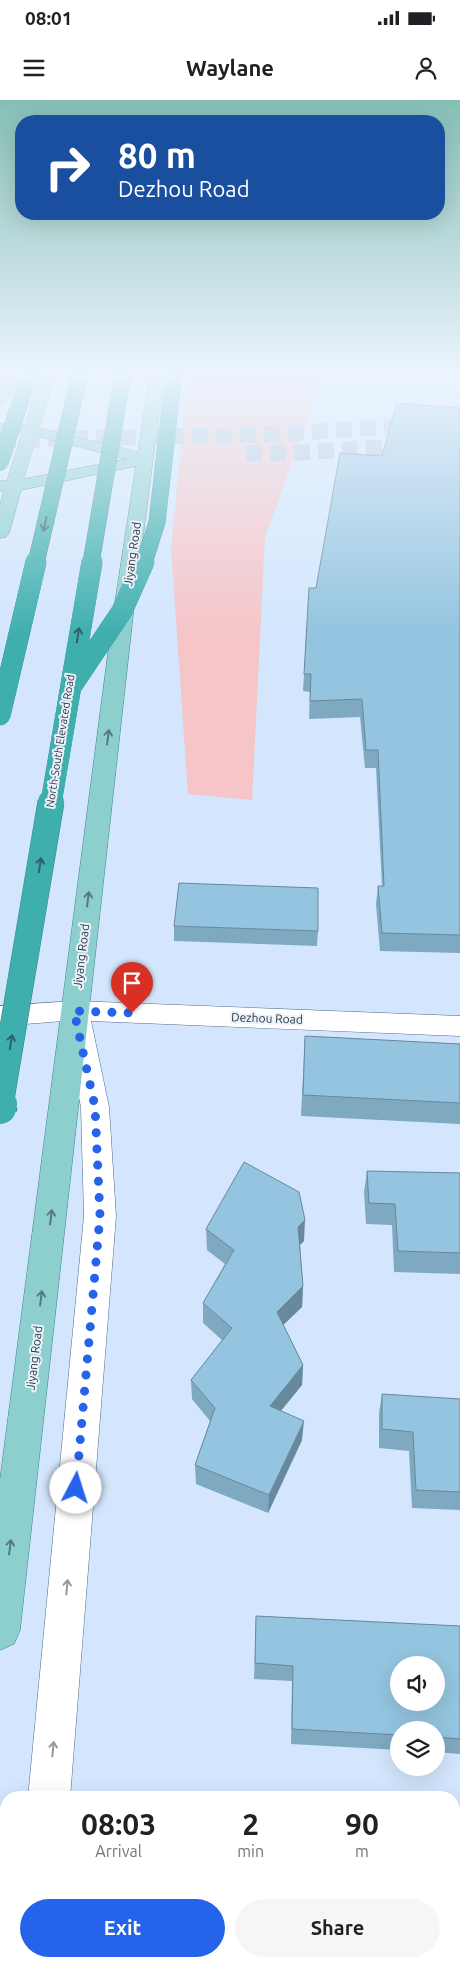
<!DOCTYPE html>
<html lang="en">
<head>
<meta charset="utf-8">
<style>
  :root { --surface:#fff; --page:#f6f6f6; --text:#202124; --muted:#757577; --accent:#2563eb }
  body { margin:0; font-family:Ubuntu,sans-serif; background:var(--page); color:var(--text); height:100vh; display:flex; flex-direction:column; font-size:19px; white-space:nowrap }
  * { box-sizing:border-box; margin:0 }
  p { font-size:16px; color:var(--muted) }
  .icon { flex:none; width:28px; height:28px; fill:none; stroke:currentColor; stroke-width:2; stroke-linecap:round; stroke-linejoin:round }
  .map { position:relative; flex:1; overflow:hidden }
  .panel { position:absolute; left:0px; top:1691px; width:460px; height:176px; display:flex; flex-direction:column; background:var(--surface); border-radius:20px 20px 0 0; box-shadow:0 5px 20px #0002 }
  .panel>* { flex:none }
  .guide { position:absolute; left:15px; top:15px; width:430px; height:105px; border-radius:20px; box-shadow:0 5px 20px #0002; background:#1a4fa0; color:#fff; overflow:hidden }
  .buttons { position:absolute; left:390px; top:1556px; display:grid; gap:10px }
  .buttons a { display:grid; place-items:center; width:55px; height:55px; border-radius:50%; background:var(--surface); box-shadow:0 5px 20px #0002; font-size:25px }
  .pin { position:absolute; display:grid; place-items:center; width:42px; height:42px; color:#fff; margin:-51px -21px; border-radius:50% 50% 50% 0; rotate:-45deg; box-shadow:0 0 5px #0007 }
  .pin .icon { rotate:45deg }
  .me { position:absolute; width:55px; margin:-28px; rotate:5deg; stroke-linejoin:round; filter:drop-shadow(0 0 4px #0008) }
  .turn { display:flex; align-items:center; gap:18px; height:105px; padding:0 20px; font-size:22px }
  .turn .icon { width:65px; height:65px; stroke-width:2.5 }
  .turn b { display:block; font-size:35px; line-height:42px }
  .eta { display:flex; justify-content:space-evenly; align-items:center; height:85px; text-align:center }
  .eta b { font-size:30px; font-weight:700; line-height:35px }
  .action { display:flex; gap:10px; margin-top:auto; padding:10px 20px }
  .action a { flex:1; height:58px; border-radius:30px; background:var(--accent); color:#fff; font-size:20px; font-weight:700; line-height:58px; text-align:center }
  .action a+a { background:var(--page); color:var(--text) }
  .status { display:flex; justify-content:space-between; align-items:center; height:35px; padding:0 25px; background:var(--surface); direction:ltr }
  .status svg { height:14px; fill:currentColor }
  header { display:flex; justify-content:space-between; align-items:center; height:65px; padding:0 20px; background:var(--surface); font-size:22px; font-weight:700 }
  .map>svg:first-child { display:block }
</style>
</head>
<body>
<div class="status"><b>08:01</b><svg viewBox="0 0 49 12"><path d="M0 12V9h3v3zM5 12V6h3v6zM10 12V3h3v9zM15 12V0h3v12zM26 1h20v11H26zM47 4h2v5h-2z"/></svg></div>
<header><svg class="icon" aria-label="menu" viewBox="0 0 24 24"><path d="M4 6h16M4 12h16M4 18h16"/></svg>Waylane<svg class="icon" aria-label="person" viewBox="0 0 24 24"><circle cx="12" cy="8" r="4"/><path d="M4 21q1-7 8-7t8 7"/></svg></header>
<div class="map">
<svg width="460" height="1867" viewBox="0 0 460 1867">
  <rect width="100%" height="100%" fill="#d3e6fd"/>
  <path fill="#f5c5c8" d="M 188,273 L 345,273 L 321,284 L 265,437 L 252,700 L 188,694 L 171,448 Z"/>
  <g fill="none" stroke-linecap="round" stroke-linejoin="round">
    <g stroke="#b1c3d8" stroke-width="16" stroke-dasharray="16 8" stroke-linecap="butt">
      <path d="M 0,340 L 278,334 L 460,322"/>
      <path d="M 246,353 L 293,353 L 460,342"/>
    </g>
    <defs>
      <g id="minor">
        <path d="M 75,901 L 460,916 L 460,936 L 91,921 L 109,1007 L 116,1116 L 70,1698 L 28,1698 L 84,1116 L 81,1007 L 63,921 L 0,926 L 0,906 Z"/>
        <rect x="11" y="1861" width="46" height="6"/>
      </g>
      <g id="major">
        <path d="M 4,273 L 18,273 L 10,295 L 5,302 L 0,303 L 0,283 Z"/>
        <path d="M 41,273 L 55,273 L 39,328 L 138,352 L 150,273 L 164,273 L 133,515 L 20,1530 L 14,1544 L 0,1550 L 0,1380 L 113,515 L 136,366 L 21,390 L 9,433 L 6,437 L 0,438 L 0,405 L 4,391 L 0,391 L 0,381 L 7,381 L 22,334 L 0,334 L 0,324 L 25,325 ZM 37,336 L 126,359 L 24,379 Z"/>
      </g>
    </defs>
    <use href="#minor" stroke="#4d6a8b" stroke-width="1"/>
    <use href="#major" stroke="#378489" stroke-width="1"/>
    <use href="#minor" fill="#fff" fill-rule="evenodd"/>
    <use href="#major" fill="#8ccfce" fill-rule="evenodd"/>
    <defs>
      <g id="highway-bridge-far3">
        <path d="M 0,363 L 30,273"/>
        <path d="M 36,463 L 80,274"/>
        <path d="M 91,463 L 123,274"/>
        <path d="M 144,463 L 157,422 L 174,273"/>
      </g>
      <g id="highway-bridge-far2">
        <path d="M 73,584 L 122,511 L 144,462"/>
        <path d="M 0,615 L 36,462"/>
        <path d="M 51,703 L 92,462"/>
      </g>
      <path id="highway-bridge-far1" d="M 0,1005 L 51,702"/>
      <path id="highway-bridge" d="M 0,1008 L 1,1004"/>
    </defs>
    <use href="#highway-bridge-far3" stroke="#378489" stroke-width="17" stroke-linecap="butt"/>
    <use href="#highway-bridge-far2" stroke="#378489" stroke-width="21" stroke-linecap="butt"/>
    <use href="#highway-bridge-far1" stroke="#378489" stroke-width="27" stroke-linecap="butt"/>
    <use href="#highway-bridge" stroke="#378489" stroke-width="34" stroke-linecap="butt"/>
    <use href="#highway-bridge-far3" stroke="#3fafae" stroke-width="16"/>
    <use href="#highway-bridge-far2" stroke="#3fafae" stroke-width="21"/>
    <use href="#highway-bridge-far1" stroke="#3fafae" stroke-width="26"/>
    <use href="#highway-bridge" stroke="#3fafae" stroke-width="32"/>
  </g>
  <g fill="#7fa9c0">
    <path d="M 460,308 L 460,853 L 380,851 L 376,804 L 378,786 L 382,786 L 376,668 L 365,668 L 360,617 L 309,619 L 310,592 L 303,591 L 304,574 L 316,488 L 382,356 Z"/>
    <path d="M 174,826 L 318,831 L 317,846 L 174,841 Z"/>
    <path d="M 305,936 L 460,944 L 460,1024 L 301,1016 Z"/>
    <path d="M 367,1071 L 460,1073 L 460,1174 L 394,1172 L 392,1125 L 366,1124 L 364,1092 Z"/>
    <path d="M 206,1129 L 304,1141 L 300,1145 L 303,1186 L 302,1207 L 283,1225 L 303,1265 L 302,1285 L 281,1311 L 302,1340 L 268,1413 L 196,1384 L 195,1365 L 210,1321 L 192,1299 L 191,1280 L 222,1240 L 203,1223 L 203,1203 L 225,1164 L 207,1150 Z"/>
    <path d="M 382,1294 L 460,1299 L 460,1410 L 412,1408 L 409,1351 L 379,1348 L 379,1313 Z"/>
    <path d="M 256,1516 L 460,1526 L 460,1654 L 436,1652 L 436,1630 L 399,1630 L 399,1650 L 291,1644 L 292,1581 L 254,1579 Z"/>
  </g>
  <g fill="#68899c">
    <path d="M 305,1120 L 304,1141 L 297,1148 L 298,1127 Z"/>
    <path d="M 303,1186 L 302,1207 L 276,1232 L 277,1212 Z"/>
    <path d="M 303,1265 L 302,1285 L 269,1325 L 270,1306 Z"/>
    <path d="M 304,1321 L 302,1340 L 268,1413 L 269,1395 Z"/>
  </g>
  <g fill="#94c4df" stroke="#68899c" fill-rule="evenodd">
    <path d="M 397,303 L 460,308 L 460,835 L 382,833 L 378,786 L 384,786 L 378,650 L 366,650 L 362,599 L 310,601 L 311,574 L 304,574 L 309,488 L 316,488 L 340,353 L 382,356 Z"/>
    <path d="M 179,783 L 318,788 L 318,831 L 174,826 Z"/>
    <path d="M 305,936 L 460,944 L 460,1003 L 303,995 Z"/>
    <path d="M 244,1062 L 299,1092 L 305,1120 L 298,1127 L 303,1186 L 277,1212 L 303,1265 L 270,1306 L 304,1321 L 269,1395 L 195,1365 L 215,1308 L 191,1280 L 232,1228 L 203,1203 L 234,1150 L 206,1129 Z"/>
    <path d="M 367,1071 L 460,1073 L 460,1153 L 398,1151 L 395,1104 L 369,1103 Z"/>
    <path d="M 382,1294 L 460,1299 L 460,1392 L 416,1390 L 413,1332 L 382,1329 Z"/>
    <path d="M 256,1516 L 460,1526 L 460,1639 L 436,1637 L 436,1630 L 399,1630 L 399,1635 L 292,1629 L 293,1566 L 255,1563 ZM 399,1565 L 436,1565 L 436,1602 L 399,1602 Z"/>
  </g>
  <defs><path id="oneway-shaft" d="M-6 0H5M1.5-3L5.5 0L1.5 3" fill="none" stroke-width="1.6" stroke-linecap="round" stroke-linejoin="round" transform="scale(1.25)"/></defs>
  <g stroke="#306069">
    <use href="#oneway-shaft" transform="translate(45 424) rotate(103)"/>
    <use href="#oneway-shaft" transform="translate(78 535) rotate(-81)"/>
    <use href="#oneway-shaft" transform="translate(40 765) rotate(-81)"/>
    <use href="#oneway-shaft" transform="translate(11 942) rotate(-81)"/>
  </g>
  <g stroke="#557a82">
    <use href="#oneway-shaft" transform="translate(108 637) rotate(-83)"/>
    <use href="#oneway-shaft" transform="translate(88 799) rotate(-83)"/>
    <use href="#oneway-shaft" transform="translate(51 1117) rotate(-83)"/>
    <use href="#oneway-shaft" transform="translate(41 1198) rotate(-83)"/>
    <use href="#oneway-shaft" transform="translate(10 1447) rotate(-83)"/>
  </g>
  <g stroke="#949aa2">
    <use href="#oneway-shaft" transform="translate(67 1487) rotate(-85)"/>
    <use href="#oneway-shaft" transform="translate(53 1649) rotate(-85)"/>
  </g>
  <linearGradient id="sky" x2="0" y2="1"><stop stop-color="#85beb4"/><stop offset="0.51" stop-color="#ebf4fe"/><stop offset="1" stop-color="#ebf4fe" stop-opacity="0"/></linearGradient>
  <rect width="460" height="534" fill="url(#sky)"/>
  <g fill="none" stroke-linecap="round" stroke-linejoin="round">
    <path stroke="#2563eb" stroke-width="9" stroke-dasharray="0 16.2" d="M 76,1388 L 100,1116 L 95,1007 L 74,911 L 132,913"/>
  </g>
  <g text-anchor="middle" dominant-baseline="central" stroke-width="4" stroke-linejoin="round" paint-order="stroke">
    <g font-size="11" fill="#283544" stroke="#ebf2f9">
      <text transform="translate(60 641) rotate(-81)">North-South Elevated Road</text>
    </g>
    <g font-size="12" fill="#283544" stroke="#ebf2f9">
      <text transform="translate(132 454) rotate(-82)">Jiyang Road</text>
      <text transform="translate(81 856) rotate(-83)">Jiyang Road</text>
      <text transform="translate(267 918) rotate(2)">Dezhou Road</text>
      <text transform="translate(34 1258) rotate(-83)">Jiyang Road</text>
    </g>
  </g>
</svg>
<div class="buttons">
<a><svg class="icon" aria-label="sound" viewBox="0 0 24 24"><path d="M4 9h4l5-4v14l-5-4H4zM17 9q2 3 0 6"/></svg></a>
<a><svg class="icon" aria-label="layers" viewBox="0 0 24 24"><path d="M12 4l9 5-9 5-9-5zM3 14l9 5 9-5"/></svg></a>
</div>
<div class="pin" style="left:132px;top:913px;background:#d93025"><svg class="icon" aria-label="arrive" viewBox="0 0 24 24"><path d="M6 21V4h12l-3 4 3 4H6"/></svg></div>
<svg class="me" style="left:76px;top:1388px" viewBox="-20 -20 40 40"><circle r="19" fill="#fff"/><path d="M0-13L10 11 0 6-10 11z" fill="#2563eb"/></svg>
<div class="guide">
<div class="turn"><svg class="icon" aria-label="right" viewBox="0 0 24 24"><path d="M7 20v-9h11M14 6l5 5-5 5"/></svg><div><b>80 m</b>Dezhou Road</div></div>
</div>
<section class="panel">
<div class="eta">
<div><b>08:03</b><p>Arrival</p></div>
<div><b>2</b><p>min</p></div>
<div><b>90</b><p>m</p></div>
</div>
<div class="action"><a>Exit</a><a>Share</a></div>
</section>
</div>
</body>
</html>
